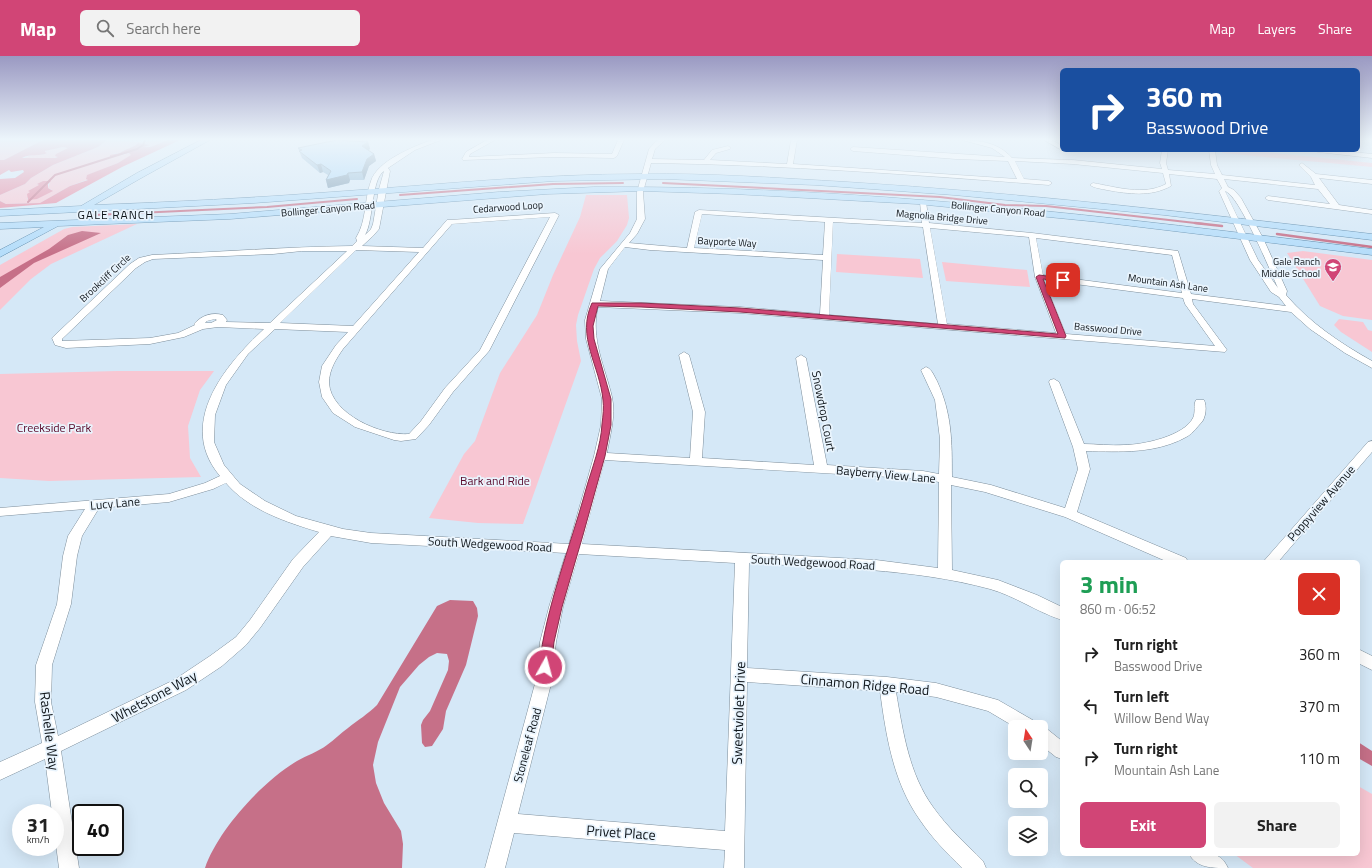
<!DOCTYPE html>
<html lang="en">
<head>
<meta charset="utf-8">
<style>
  :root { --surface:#fff; --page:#f2f2f2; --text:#222; --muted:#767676; --accent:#d14576 }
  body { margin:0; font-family:"Titillium Web",sans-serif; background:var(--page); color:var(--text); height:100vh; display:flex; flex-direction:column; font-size:15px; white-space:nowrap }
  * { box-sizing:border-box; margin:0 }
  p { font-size:13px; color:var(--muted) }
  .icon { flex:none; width:22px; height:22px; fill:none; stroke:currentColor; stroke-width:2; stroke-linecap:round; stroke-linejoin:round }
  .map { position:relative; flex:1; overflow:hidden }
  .panel { position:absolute; left:1060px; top:504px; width:300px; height:296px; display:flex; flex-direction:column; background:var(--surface); border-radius:6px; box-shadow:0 4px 16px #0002 }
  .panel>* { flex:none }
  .hud { position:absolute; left:1060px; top:12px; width:300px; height:84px; border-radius:6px; box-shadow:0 4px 16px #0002; background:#1a4fa0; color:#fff; overflow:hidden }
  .needle { width:26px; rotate:348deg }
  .controls { position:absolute; left:1008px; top:664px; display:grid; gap:8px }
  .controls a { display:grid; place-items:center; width:40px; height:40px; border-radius:6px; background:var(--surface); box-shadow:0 4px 16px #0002; font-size:20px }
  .speed { position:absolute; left:12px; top:748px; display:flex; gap:8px; font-size:20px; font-weight:700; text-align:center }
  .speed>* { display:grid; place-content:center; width:52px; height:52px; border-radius:50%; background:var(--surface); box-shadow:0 4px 16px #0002; line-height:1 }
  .speed small { font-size:10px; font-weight:400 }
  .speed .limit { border:2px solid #111; border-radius:6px; background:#fff; color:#111 }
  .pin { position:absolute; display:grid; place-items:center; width:34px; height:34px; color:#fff; margin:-17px; border-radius:8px; box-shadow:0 2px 6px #0006 }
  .me { position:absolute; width:44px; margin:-22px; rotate:7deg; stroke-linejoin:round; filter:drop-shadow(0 0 3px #0008) }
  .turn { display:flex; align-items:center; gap:14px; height:84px; padding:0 20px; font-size:18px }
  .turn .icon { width:52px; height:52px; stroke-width:2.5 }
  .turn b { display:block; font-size:28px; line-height:34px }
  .round { display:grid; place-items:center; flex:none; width:42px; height:42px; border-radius:6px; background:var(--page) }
  .overview { display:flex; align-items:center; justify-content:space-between; height:68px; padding:0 20px }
  h1 { font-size:24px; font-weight:700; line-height:30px; color:#1e9e55 }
  .button { display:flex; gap:8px; margin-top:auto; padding:8px 20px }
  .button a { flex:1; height:46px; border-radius:6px; background:var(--accent); color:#fff; font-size:16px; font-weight:700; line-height:46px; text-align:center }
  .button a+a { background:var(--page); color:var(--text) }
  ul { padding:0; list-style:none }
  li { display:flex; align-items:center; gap:12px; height:52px; padding:0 20px }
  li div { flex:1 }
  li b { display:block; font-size:15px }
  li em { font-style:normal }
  header { display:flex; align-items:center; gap:24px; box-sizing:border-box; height:56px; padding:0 20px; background:var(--accent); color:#fff }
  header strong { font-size:19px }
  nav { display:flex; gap:22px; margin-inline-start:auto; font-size:14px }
  .search { width:280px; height:36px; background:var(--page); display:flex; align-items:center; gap:10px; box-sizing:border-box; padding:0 14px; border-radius:6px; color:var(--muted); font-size:15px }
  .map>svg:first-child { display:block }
</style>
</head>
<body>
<header>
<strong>Map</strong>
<div class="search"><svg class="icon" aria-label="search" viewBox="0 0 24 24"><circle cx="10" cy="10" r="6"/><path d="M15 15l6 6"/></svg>Search here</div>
<nav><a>Map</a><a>Layers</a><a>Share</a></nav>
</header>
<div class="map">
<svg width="1372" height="812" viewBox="0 0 1372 812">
  <rect width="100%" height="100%" fill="#d5e8f7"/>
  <g fill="#f8c7d3" fill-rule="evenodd">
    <path d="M 0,84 L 38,85 L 43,84 L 4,104 L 0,104 L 0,99 L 14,94 L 0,99 Z"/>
    <path d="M 107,84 L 140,86 L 167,84 C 159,87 153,92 143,91 L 149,89 L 138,87 C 134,93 122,93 120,97 L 111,98 L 122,99 L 129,97 L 132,99 L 118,107 L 88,119 L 86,122 L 89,123 L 70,130 L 40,147 L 6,148 L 0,145 L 0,139 L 25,128 L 31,122 L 53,109 L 98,91 ZM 43,125 L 50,126 L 48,132 L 52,134 L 37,143 L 27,143 L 30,136 L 30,134 L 41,129 L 37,129 Z"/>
    <path d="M 63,91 L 69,92 L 56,99 L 58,101 C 46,104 35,101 22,103 L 34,98 L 43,99 L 45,95 Z"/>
    <path d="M 1222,94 L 1247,94 L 1372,107 L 1372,111 L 1222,97 Z"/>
    <path d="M 586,139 L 627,139 L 629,162 L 627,169 L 617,185 L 600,202 L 594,213 L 578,259 L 576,269 L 577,285 L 581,305 L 523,468 L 478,467 L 429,462 L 464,398 L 475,385 L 500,317 L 537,259 L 553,219 L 580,161 Z"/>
    <path d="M 137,168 L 51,208 L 31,223 L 0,254 L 0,209 L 64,173 L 72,171 Z"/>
    <path d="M 1303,195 L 1372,204 L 1372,264 L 1343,260 L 1320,250 L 1287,197 Z"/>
    <path d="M 837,198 L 920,203 L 923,222 L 836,216 Z"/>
    <path d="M 942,206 L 1027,214 L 1030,231 L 946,225 Z"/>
    <path d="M 1339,263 L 1363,266 L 1368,274 L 1372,275 L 1372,296 L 1341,276 L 1334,269 Z"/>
    <path d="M 117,315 L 214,315 L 200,334 L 188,370 L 190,402 L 201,421 L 49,425 L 0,422 L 0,318 Z"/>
    <path d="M 1358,730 L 1372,738 L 1372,812 L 1253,812 L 1234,798 L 1358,798 Z"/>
  </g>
  <g fill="#e68da5" fill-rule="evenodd">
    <path d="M 43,84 L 107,84 L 98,91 L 53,109 L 31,122 L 25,128 L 0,139 L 0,123 L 15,122 L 24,116 L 23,114 L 11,116 L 9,114 L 0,119 L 0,104 L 4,104 ZM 63,91 L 68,92 L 56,98 L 55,100 L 58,101 L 55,102 L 22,102 C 30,97 40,101 47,97 L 45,96 L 45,95 Z"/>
    <path d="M 167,84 L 180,84 L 122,111 L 56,147 L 0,152 L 0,145 L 6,148 L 40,147 L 70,130 L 88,124 L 86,123 L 87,119 L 118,107 L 131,99 L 129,97 L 110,101 L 110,99 L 120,97 C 122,94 134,92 138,87 L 150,89 L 144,91 C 153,92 159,87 167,84 Z"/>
    <path d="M 43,125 L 51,125 L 48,128 L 48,132 L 53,135 L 37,143 L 28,144 L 27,138 L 30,136 L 28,135 L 39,129 L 37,128 Z"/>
  </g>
  <g fill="#c67088">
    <path d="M 82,175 L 101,177 L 34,207 L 0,232 L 0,221 L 49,193 L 68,179 Z"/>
    <path d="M 450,544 L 473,545 L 477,552 L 478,560 L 466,609 L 446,655 L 443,673 L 432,690 L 425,691 L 422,687 L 421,669 L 423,664 L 430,655 L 448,614 L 449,605 L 447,598 L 437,597 L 429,601 L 419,609 L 400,631 L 378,686 L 373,709 L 376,727 L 384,747 L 401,775 L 403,788 L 402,812 L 205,812 C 218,774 263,725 297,705 C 307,699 318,696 327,689 C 334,684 341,677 348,672 C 358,664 368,658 377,649 L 437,550 Z"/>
    <path d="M 1358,686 L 1372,695 L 1372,710 L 1358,702 Z"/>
  </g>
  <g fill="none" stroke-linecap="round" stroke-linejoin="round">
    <g stroke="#c67088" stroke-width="2">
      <path d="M 663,127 L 940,141 L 1005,149 L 1046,150 L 1204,168"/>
      <path d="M 400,139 L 553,128 L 623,127"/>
      <path d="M 28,146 L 55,119 L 137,93 L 143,89 L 145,84"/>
      <path d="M 94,159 L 267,151 L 357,143"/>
    </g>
    <g stroke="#c67088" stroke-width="2.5">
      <path d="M 1195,167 L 1222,170"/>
      <path d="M 1277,178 L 1372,191"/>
    </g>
    <defs>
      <g id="minor">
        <path d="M 431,84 L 441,84 L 415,94 L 388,112 L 390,115 L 379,173 L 373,180 L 362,190 L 423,192 L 447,164 L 450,164 L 555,157 L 559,159 L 489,295 L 453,336 L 429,369 L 416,383 L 401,385 L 394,384 L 355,371 L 333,357 L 322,341 L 319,326 L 322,310 L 336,289 L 348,276 L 275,273 L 248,298 L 226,329 L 215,359 L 214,386 L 224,409 L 240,428 L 265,445 L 296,460 L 343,473 L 371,477 L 569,488 L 594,400 L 601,369 L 602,343 L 586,283 L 585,264 L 600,213 L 630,177 L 637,163 L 637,136 L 649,93 L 657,84 L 665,84 L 655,93 L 652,103 L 704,104 L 712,94 L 728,90 L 731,92 L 730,93 L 716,97 L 710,104 L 787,108 L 791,84 L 797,84 L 793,108 L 1017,123 L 1008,105 L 956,103 L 853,95 L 850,93 L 853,91 L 1005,101 L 992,92 L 962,84 C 980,84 999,87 1012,102 L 1073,104 L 1162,113 L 1160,107 L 1162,94 L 1168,94 L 1166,107 L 1168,114 L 1215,118 L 1211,109 L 1209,94 L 1215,94 L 1217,109 L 1222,119 L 1315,129 L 1311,121 L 1299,109 L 1302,107 L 1316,118 L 1372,124 L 1372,128 L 1319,122 L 1339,149 L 1372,154 L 1372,158 L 1268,144 L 1265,142 L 1268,140 L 1330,148 L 1318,133 L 1224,123 L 1228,131 L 1234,134 L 1241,142 L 1263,182 L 1287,235 L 1286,239 C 1310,267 1340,287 1372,305 L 1372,312 L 1345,297 L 1310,273 L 1291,256 L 1192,243 L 1193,248 L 1227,294 L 1225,296 L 740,257 L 598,251 C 590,282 605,311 612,341 C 616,360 610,379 607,397 L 690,402 L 693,356 L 679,299 L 684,296 L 689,299 L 705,356 L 702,402 L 814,409 L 796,302 L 801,299 L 806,302 L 827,409 L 923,415 L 939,418 L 940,383 L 935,344 L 921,314 L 926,311 C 932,313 934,320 937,325 C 952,358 952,385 952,421 L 991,429 L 1065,452 L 1078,413 L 1073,391 L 1049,326 L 1050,324 L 1054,323 L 1059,326 L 1084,388 C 1097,388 1110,390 1124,389 C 1143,389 1184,380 1193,362 C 1196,356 1193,349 1196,344 L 1204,344 C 1207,350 1206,362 1201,367 C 1197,371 1193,377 1188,380 C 1157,398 1120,396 1086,395 L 1090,413 L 1077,456 L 1186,502 L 1188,506 L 1168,506 L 1065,461 L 985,436 L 951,429 L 952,514 L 998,524 L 1037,539 L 1062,551 L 1062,564 C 1037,556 1015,540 990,533 C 912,512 829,512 749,507 L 747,612 L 887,621 L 936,627 L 998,644 L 1036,666 L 1039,671 L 1015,671 L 988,655 L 936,641 L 896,636 C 903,676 909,718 933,751 C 947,771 966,788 983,805 L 986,812 L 962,812 C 947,797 932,782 920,764 C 893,726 886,679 880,635 L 747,626 L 744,812 L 724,812 L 725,794 L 514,777 L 505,812 L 485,812 L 536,624 L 540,586 L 549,551 L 566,497 L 371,487 L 331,480 L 303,511 L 260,572 L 246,589 L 222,610 L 186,634 L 61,695 L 79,812 L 59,812 L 55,781 L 55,757 L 52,757 L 45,703 L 0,724 L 0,706 L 42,687 L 35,646 L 36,609 L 57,548 L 63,500 L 68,480 L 85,453 L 0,460 L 0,452 L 169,438 L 205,427 L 220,420 C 176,368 225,309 264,273 L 218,271 L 203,273 L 184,281 L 150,288 L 66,292 L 55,289 L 52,282 L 130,208 L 139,202 L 152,199 C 219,196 285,191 352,190 L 357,185 L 356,182 C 367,164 364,144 371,125 C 377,105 413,91 431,84 ZM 1015,105 L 1073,108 L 1163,117 L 1166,128 C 1144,140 1116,131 1093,127 L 1090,129 C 1094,132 1102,133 1107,134 C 1129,138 1151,141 1171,130 L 1169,118 L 1217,123 L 1222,132 L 1219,135 L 1250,204 L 1271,236 L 1279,241 L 1286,250 L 1191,238 L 1178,195 L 1032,177 L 929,167 L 926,146 L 923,144 L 920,146 L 922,167 L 699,154 L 695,156 L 687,192 L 629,187 L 637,178 L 645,163 L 643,136 L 651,107 C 784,109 917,119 1049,129 L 1052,127 L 1049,125 L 1024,123 ZM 384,115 L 379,133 L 373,168 L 371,173 L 365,179 C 374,164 371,123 384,115 ZM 1225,135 C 1239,138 1271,217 1278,232 L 1258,204 ZM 702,158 L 825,166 L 823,199 L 694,192 ZM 550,161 L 480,294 L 445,332 L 421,365 L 409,378 C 381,380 331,358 329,327 C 329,314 336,303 343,293 L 452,168 ZM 833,166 L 923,171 L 938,268 L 829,259 ZM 930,172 L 1029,181 L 1035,221 L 1056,277 L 947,268 ZM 1036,182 L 1172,199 L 1182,237 L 1043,219 ZM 625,191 L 650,194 L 823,204 L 820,258 L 740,251 L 600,245 L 608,213 ZM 356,194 L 419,196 L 353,270 L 280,267 ZM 302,195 L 347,195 L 270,267 L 226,266 L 227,264 L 223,259 C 212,256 202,259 194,268 L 195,269 L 178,277 L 150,282 L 62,285 L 62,283 L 136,212 L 145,206 L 153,203 L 273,198 ZM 1044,224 L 1183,242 L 1185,248 L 1215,290 L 1066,278 ZM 215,263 L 217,264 L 211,267 L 205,267 L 207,265 ZM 605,404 L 923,423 L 939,426 L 938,512 L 876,504 L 582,488 ZM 226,427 C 249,454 286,466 319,476 L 293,503 L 250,564 L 236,581 L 210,600 L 174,624 L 58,680 L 51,646 L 52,609 L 71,548 L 77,500 L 82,480 L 99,452 L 169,446 L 213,433 ZM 579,498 L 735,507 L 725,775 L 518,758 L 552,624 L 556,586 L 563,551 Z"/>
        <path d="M 487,84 L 495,84 L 470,98 L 469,101 L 554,97 L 612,98 L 618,84 L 624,84 L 617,100 L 614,102 L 554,101 L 463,104 L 462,103 L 466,96 Z"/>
        <path d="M 1044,84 L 1052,84 L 1062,90 L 1062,94 Z"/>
        <path d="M 1315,94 L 1334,94 L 1372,98 L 1372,102 L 1318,96 Z"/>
        <path d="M 1372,385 L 1372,396 L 1278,506 L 1263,506 L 1368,386 Z"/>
        <path d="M 1358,593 L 1372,600 L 1372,614 L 1358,607 Z"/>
        <path d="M 1041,671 L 1047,673 L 1062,685 L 1062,703 L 1056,701 L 1041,689 Z"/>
        <path d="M 1189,798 C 1206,798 1220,794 1228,812 C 1211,812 1197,812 1189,798 Z"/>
      </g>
      <g id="major">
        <path d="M 201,84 L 210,84 L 143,121 L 94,149 C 174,146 253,142 332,136 C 435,129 538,118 641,118 C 709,117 778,122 847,126 C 1022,137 1197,157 1372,178 L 1372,184 L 1164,159 L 954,139 L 815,129 L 664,123 L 554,125 L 254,147 L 0,160 L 0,154 L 81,150 L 137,117 Z"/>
        <path d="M 594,131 C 855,129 1114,161 1372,193 L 1372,199 L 1099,166 L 917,148 L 734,138 L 642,135 L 547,138 L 230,163 L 58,170 L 0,201 L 0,194 L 44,171 L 0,173 L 0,167 L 230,158 L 499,136 Z"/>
      </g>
    </defs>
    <use href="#minor" stroke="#7d8e9b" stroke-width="1"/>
    <use href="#major" stroke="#5b88a9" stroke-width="1"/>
    <use href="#minor" fill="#fff" fill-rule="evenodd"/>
    <use href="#major" fill="#b5ddfa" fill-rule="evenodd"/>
  </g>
  <path fill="#90b8d5" d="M 368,86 L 370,93 L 368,94 L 374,98 L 376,105 L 369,110 L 364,124 L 350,124 L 349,127 L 328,132 L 326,124 L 328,119 L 323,116 L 320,117 L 302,102 L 298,92 Z"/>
  <g fill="#7696ae">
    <path d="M 368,86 L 370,93 L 363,97 L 362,90 Z"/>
    <path d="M 374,98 L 376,105 L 369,110 L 364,124 L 362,116 L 367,103 Z"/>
    <path d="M 321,108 L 323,116 L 320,117 L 317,109 Z"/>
    <path d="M 348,117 L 350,124 L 349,127 L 328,132 L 326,124 Z"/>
  </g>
  <path fill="#a8d6f8" stroke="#7696ae" d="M 337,84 L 368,86 L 362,90 L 374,98 L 367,103 L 362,116 L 348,117 L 347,119 L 326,124 L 331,115 L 321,108 L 317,109 L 299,95 L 302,94 L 298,92 Z"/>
  <linearGradient id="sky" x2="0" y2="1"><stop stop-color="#9a99c2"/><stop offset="0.42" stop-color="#ecf5fb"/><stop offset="1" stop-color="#ecf5fb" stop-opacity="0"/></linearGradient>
  <rect width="1372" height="198" fill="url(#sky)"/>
  <path fill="#d14576" stroke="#882d4d" d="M 1039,219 L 1063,222 L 1066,224 L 1063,226 L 1043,223 L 1066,280 L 1065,282 L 740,256 L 641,251 L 598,250 L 593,270 L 594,283 L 611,343 L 611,369 L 605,400 L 583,479 L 562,551 L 554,586 L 551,611 L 549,615 L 545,616 L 541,615 L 539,611 C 546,550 570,492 586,433 C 592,412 601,390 602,368 C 603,360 604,351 603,344 C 600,310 576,281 592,247 L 641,247 L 740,252 L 1058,278 L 1036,221 Z"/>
  <defs>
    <symbol id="school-pin" viewBox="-11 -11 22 30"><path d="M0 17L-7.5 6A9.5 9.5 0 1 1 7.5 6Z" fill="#d14576" stroke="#e9f4fd"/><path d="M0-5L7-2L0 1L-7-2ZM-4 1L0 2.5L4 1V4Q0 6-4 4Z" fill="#fff"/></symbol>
  </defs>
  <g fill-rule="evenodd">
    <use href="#school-pin" x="1323" y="201" width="20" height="27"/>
  </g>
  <g text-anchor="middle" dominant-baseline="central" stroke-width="3.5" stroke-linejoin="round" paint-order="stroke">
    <g font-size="10" fill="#0e1419" stroke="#e9f4fd">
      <text transform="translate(508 151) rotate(-4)">Cedarwood Loop</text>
      <text transform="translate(328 153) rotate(-5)">Bollinger Canyon Road</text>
      <text transform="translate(998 153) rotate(5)">Bollinger Canyon Road</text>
      <text transform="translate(942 161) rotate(5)">Magnolia Bridge Drive</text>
      <text transform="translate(727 186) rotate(3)">Bayporte Way</text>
      <text transform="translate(105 222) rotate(-43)">Brookcliff Circle</text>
      <text transform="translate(1168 227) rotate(8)">Mountain Ash Lane</text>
      <text transform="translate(1108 273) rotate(5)">Basswood Drive</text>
    </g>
    <g font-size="10" fill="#0e1419" stroke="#e9f4fd" text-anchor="end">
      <text x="1320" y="205">Gale Ranch<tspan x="1320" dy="12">Middle School</tspan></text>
    </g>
    <g font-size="12" letter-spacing="1" fill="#0e1419" stroke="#e9f4fd">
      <text x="116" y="158">GALE RANCH</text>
    </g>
    <g font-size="12" fill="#0e1419" stroke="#e9f4fd">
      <text transform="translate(824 355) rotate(79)">Snowdrop Court</text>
      <text transform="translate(886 418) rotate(5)">Bayberry View Lane</text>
      <text transform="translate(115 447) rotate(-5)">Lucy Lane</text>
      <text transform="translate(1321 447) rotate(-49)">Poppyview Avenue</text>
      <text transform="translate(490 488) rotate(3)">South Wedgewood Road</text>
      <text transform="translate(813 506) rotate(3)">South Wedgewood Road</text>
      <text transform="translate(527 689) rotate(-75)">Stoneleaf Road</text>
    </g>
    <g font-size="12" fill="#5a0a2b" stroke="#e9f4fd">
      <text x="54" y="371">Creekside Park</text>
      <text x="495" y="424">Bark and Ride</text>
    </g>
    <g font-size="14" fill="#0e1419" stroke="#e9f4fd">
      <text transform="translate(865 628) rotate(5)">Cinnamon Ridge Road</text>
      <text transform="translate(154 640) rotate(-28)">Whetstone Way</text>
      <text transform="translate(738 657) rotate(-88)">Sweetviolet Drive</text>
      <text transform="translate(50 675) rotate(83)">Rashelle Way</text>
      <text transform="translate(621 776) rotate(4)">Privet Place</text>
    </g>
  </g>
</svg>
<div class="controls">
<a><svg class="needle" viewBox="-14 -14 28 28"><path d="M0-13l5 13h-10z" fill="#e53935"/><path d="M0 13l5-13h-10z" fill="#767676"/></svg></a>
<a><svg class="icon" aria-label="search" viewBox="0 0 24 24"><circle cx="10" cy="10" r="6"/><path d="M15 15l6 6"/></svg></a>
<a><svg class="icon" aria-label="layers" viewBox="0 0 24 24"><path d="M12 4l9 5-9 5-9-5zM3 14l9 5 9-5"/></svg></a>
</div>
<div class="speed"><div>31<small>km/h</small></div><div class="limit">40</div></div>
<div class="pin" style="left:1063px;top:224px;background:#d93025"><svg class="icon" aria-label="arrive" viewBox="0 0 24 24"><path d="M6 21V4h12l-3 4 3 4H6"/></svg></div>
<svg class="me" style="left:545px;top:611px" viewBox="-20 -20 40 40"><circle r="17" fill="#d14576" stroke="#fff" stroke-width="3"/><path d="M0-11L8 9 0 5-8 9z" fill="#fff"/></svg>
<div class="hud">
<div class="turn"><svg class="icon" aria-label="right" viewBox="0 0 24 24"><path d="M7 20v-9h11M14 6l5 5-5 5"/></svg><div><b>360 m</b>Basswood Drive</div></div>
</div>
<section class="panel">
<div class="overview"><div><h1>3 min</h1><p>860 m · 06:52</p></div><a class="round" style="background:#d93025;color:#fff"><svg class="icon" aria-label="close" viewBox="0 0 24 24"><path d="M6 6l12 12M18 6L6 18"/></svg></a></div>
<ul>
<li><svg class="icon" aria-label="right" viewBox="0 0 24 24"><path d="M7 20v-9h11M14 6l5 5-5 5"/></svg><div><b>Turn right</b><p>Basswood Drive</p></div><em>360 m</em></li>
<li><svg class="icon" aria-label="left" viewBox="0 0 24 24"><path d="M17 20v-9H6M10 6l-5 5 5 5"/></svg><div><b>Turn left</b><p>Willow Bend Way</p></div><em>370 m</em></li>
<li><svg class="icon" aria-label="right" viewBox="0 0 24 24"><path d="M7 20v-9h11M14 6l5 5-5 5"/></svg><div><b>Turn right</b><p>Mountain Ash Lane</p></div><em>110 m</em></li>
</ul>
<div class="button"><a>Exit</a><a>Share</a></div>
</section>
</div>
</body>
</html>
